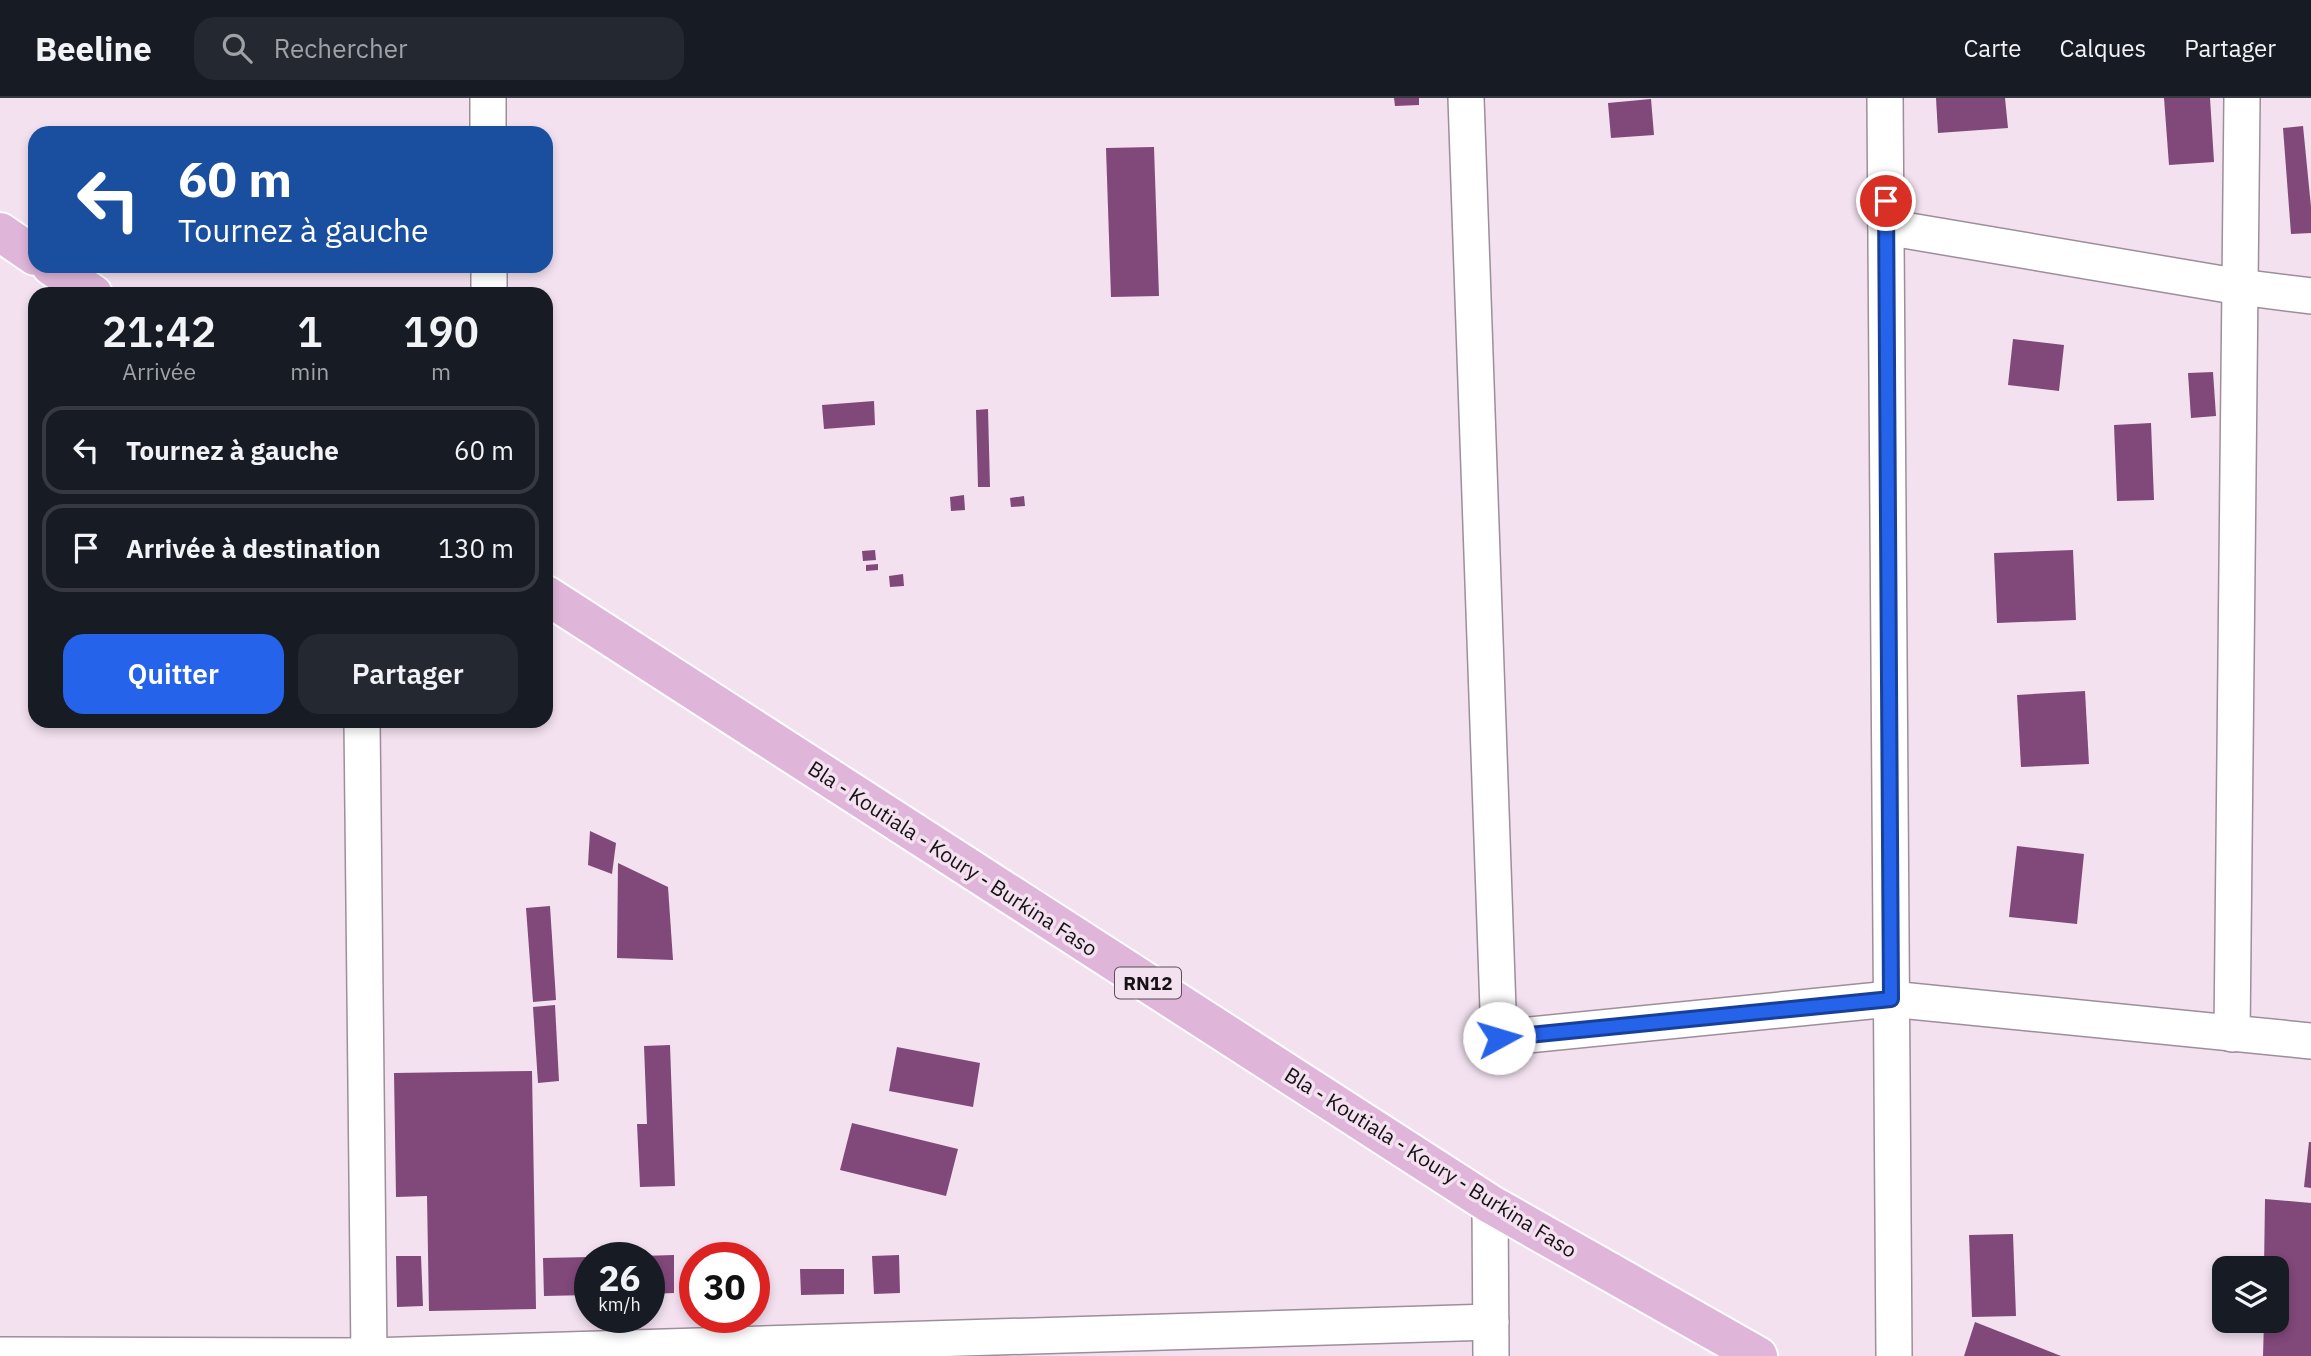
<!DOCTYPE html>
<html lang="fr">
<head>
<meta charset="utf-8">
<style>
  :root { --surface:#171b24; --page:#242831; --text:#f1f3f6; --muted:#9ea1a6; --line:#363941; --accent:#2563eb }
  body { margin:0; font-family:"IBM Plex Sans",sans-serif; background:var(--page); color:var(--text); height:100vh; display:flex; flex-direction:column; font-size:26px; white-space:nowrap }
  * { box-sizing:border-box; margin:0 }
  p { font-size:23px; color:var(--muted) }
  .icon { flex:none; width:38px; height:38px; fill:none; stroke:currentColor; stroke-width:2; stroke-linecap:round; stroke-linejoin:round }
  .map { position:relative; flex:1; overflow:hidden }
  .drawer { position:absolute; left:28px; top:189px; width:525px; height:441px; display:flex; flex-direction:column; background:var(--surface); border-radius:21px; box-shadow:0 4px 10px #0003 }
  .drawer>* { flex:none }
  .banner { position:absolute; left:28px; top:28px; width:525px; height:147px; border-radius:21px; box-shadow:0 4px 10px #0003; background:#1a4fa0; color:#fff; overflow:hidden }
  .fabs { position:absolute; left:2212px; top:1158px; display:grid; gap:14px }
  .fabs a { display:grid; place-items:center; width:77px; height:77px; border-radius:14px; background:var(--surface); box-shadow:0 4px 10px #0003; font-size:35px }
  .speed { position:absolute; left:574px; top:1144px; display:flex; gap:14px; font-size:35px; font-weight:700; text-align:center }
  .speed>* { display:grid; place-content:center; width:91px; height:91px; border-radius:50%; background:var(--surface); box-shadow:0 4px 10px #0003; line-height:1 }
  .speed small { font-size:18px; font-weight:400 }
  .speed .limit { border:10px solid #d22; background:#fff; color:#111 }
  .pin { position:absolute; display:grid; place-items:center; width:60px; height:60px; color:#fff; margin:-30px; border:4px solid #fff; border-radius:50%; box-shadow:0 2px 7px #0007 }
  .me { position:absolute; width:77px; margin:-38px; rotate:84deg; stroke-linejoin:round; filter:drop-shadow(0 0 5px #0008) }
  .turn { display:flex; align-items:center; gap:24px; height:147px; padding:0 35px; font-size:32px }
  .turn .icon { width:91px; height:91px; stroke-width:2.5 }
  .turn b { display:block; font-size:49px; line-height:60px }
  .eta { display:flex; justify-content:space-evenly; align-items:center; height:119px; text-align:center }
  .eta b { font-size:42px; font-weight:600; line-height:49px }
  .cta { display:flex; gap:14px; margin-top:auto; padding:14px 35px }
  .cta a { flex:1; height:80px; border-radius:21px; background:var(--accent); color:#fff; font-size:28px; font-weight:600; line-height:80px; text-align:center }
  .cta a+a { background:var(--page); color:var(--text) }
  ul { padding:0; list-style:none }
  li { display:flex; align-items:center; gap:21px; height:88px; margin:0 14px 10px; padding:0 21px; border:4px solid var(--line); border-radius:21px }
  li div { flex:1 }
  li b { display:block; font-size:26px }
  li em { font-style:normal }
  header { display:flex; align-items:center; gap:42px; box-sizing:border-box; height:98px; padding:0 35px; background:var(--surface); border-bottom:2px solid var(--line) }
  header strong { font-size:33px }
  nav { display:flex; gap:38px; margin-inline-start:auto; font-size:24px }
  .search { width:490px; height:63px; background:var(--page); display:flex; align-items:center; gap:18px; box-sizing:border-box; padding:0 24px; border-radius:21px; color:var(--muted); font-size:26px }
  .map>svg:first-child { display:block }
</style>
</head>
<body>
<header>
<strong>Beeline</strong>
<div class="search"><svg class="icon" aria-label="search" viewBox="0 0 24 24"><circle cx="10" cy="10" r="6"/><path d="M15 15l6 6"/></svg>Rechercher</div>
<nav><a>Carte</a><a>Calques</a><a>Partager</a></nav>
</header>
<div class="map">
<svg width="2311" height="1258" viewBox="0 0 2311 1258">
  <rect width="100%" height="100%" fill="#f3e1f0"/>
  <g fill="#81487a">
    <path d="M 1394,0 L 1419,0 L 1419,7 L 1395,8 Z"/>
    <path d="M 1936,0 L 2005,0 L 2008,30 L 1938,35 Z"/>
    <path d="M 2164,0 L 2210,0 L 2214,64 L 2169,67 Z"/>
    <path d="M 1651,1 L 1654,37 L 1611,40 L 1608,5 Z"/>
    <path d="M 2303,28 L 2311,109 L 2311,135 L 2291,136 L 2283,30 Z"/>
    <path d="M 1154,49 L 1159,198 L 1111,199 L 1106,50 Z"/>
    <path d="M 2013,241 L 2064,247 L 2059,293 L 2008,287 Z"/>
    <path d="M 2213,274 L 2216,318 L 2191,320 L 2188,275 Z"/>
    <path d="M 874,303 L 875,327 L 824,331 L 822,307 Z"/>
    <path d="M 988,311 L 990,389 L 978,389 L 976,312 Z"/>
    <path d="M 2151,325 L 2154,402 L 2117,403 L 2114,327 Z"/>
    <path d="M 964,397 L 965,412 L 951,413 L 950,399 Z"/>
    <path d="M 1024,398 L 1025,408 L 1011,409 L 1010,400 Z"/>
    <path d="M 875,452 L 876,462 L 863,463 L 862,453 Z"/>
    <path d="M 2073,452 L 2076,522 L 1997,525 L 1994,455 Z"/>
    <path d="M 878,466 L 878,472 L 866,473 L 866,467 Z"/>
    <path d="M 903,476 L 904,488 L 890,489 L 889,478 Z"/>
    <path d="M 2085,593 L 2089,666 L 2021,669 L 2017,597 Z"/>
    <path d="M 590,733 L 616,745 L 612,776 L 588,767 Z"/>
    <path d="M 2017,748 L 2084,756 L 2077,826 L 2009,819 Z"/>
    <path d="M 618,765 L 668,789 L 673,862 L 617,860 Z"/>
    <path d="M 550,808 L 556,902 L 533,904 L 526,810 Z"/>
    <path d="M 555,907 L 559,983 L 538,985 L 533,909 Z"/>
    <path d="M 670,947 L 675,1088 L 640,1089 L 637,1026 L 647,1026 L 644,948 Z"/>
    <path d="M 897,949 L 980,965 L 973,1009 L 889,993 Z"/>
    <path d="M 532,973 L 536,1211 L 429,1213 L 427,1098 L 396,1099 L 394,975 Z"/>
    <path d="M 852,1025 L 958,1051 L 946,1098 L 840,1072 Z"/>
    <path d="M 2309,1044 L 2311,1044 L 2311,1090 L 2304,1089 Z"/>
    <path d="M 2265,1101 L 2311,1105 L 2311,1258 L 2263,1258 L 2264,1223 L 2277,1223 L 2277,1171 L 2264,1171 Z"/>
    <path d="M 2013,1136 L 2016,1218 L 1972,1219 L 1969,1137 Z"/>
    <path d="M 674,1157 L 674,1195 L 649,1196 L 649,1160 L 641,1160 L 641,1158 Z"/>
    <path d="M 899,1157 L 900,1195 L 874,1196 L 872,1158 Z"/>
    <path d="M 396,1158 L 421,1158 L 423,1208 L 397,1209 Z"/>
    <path d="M 590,1159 L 590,1197 L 544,1198 L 543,1160 Z"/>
    <path d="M 800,1171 L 844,1171 L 844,1196 L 801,1197 Z"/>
    <path d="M 1975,1224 L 2061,1258 L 1964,1258 Z"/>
  </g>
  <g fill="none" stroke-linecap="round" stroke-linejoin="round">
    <defs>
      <g id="street">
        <path d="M 488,0 L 488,35"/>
        <path d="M 1466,0 L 1499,940 L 1890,901 L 2311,943"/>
        <path d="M 1885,0 L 1894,1258"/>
        <path d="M 1886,129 L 2240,189 L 2311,198"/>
        <path d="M 489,168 L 489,196"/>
        <path d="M 362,623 L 369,1258"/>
        <path d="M 2232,936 L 2242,0"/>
        <path d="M 1490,1106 L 1491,1258"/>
        <path d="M 0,1257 L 369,1258 L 1491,1224"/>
      </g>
      <g id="primary">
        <path d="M 0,134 L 35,158"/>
        <path d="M 51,168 L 93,196"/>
        <path d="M 546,497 L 1490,1106 L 1758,1258"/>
      </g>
    </defs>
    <use href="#street" stroke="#9d8e9b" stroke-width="38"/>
    <use href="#primary" stroke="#fff" stroke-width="42"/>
    <use href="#street" stroke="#fff" stroke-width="35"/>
    <use href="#primary" stroke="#dfb5d9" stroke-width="38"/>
  </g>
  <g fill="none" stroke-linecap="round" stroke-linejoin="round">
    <defs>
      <path id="route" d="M 1499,940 L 1891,901 L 1886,103"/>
    </defs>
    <use href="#route" stroke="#184099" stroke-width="18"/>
    <use href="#route" stroke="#2563eb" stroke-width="12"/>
  </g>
  <g text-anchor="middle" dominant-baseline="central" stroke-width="7" stroke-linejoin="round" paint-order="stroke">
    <rect fill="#f3e1f0" stroke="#594f57" stroke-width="2" x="1115" y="869.5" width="66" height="31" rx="5"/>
    <g font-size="19" font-weight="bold" fill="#171116">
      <text x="1148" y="885">RN12</text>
    </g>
    <g font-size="21" fill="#171116" stroke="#f3e1f0">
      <text transform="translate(953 760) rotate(33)">Bla - Koutiala - Koury - Burkina Faso</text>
      <text transform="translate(1431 1064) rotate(32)">Bla - Koutiala - Koury - Burkina Faso</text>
    </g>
  </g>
</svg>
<div class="fabs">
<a><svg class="icon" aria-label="layers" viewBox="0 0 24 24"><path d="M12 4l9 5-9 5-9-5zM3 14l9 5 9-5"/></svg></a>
</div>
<div class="speed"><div>26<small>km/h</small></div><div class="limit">30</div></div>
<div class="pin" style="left:1886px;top:103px;background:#d93025"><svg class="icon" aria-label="arrive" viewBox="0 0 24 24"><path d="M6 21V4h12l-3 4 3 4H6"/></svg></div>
<svg class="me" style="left:1499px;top:940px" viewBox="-20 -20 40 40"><circle r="19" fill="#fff"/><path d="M0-13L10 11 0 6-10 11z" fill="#2563eb"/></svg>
<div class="banner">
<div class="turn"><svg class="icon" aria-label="left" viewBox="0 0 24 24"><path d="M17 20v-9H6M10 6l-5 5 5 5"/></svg><div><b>60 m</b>Tournez à gauche</div></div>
</div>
<section class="drawer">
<div class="eta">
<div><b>21:42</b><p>Arrivée</p></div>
<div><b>1</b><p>min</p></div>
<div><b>190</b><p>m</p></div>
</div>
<ul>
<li><svg class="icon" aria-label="left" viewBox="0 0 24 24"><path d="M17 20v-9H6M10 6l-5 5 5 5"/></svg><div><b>Tournez à gauche</b></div><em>60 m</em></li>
<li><svg class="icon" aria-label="arrive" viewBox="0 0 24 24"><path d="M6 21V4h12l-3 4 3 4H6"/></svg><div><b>Arrivée à destination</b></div><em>130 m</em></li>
</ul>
<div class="cta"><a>Quitter</a><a>Partager</a></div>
</section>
</div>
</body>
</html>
